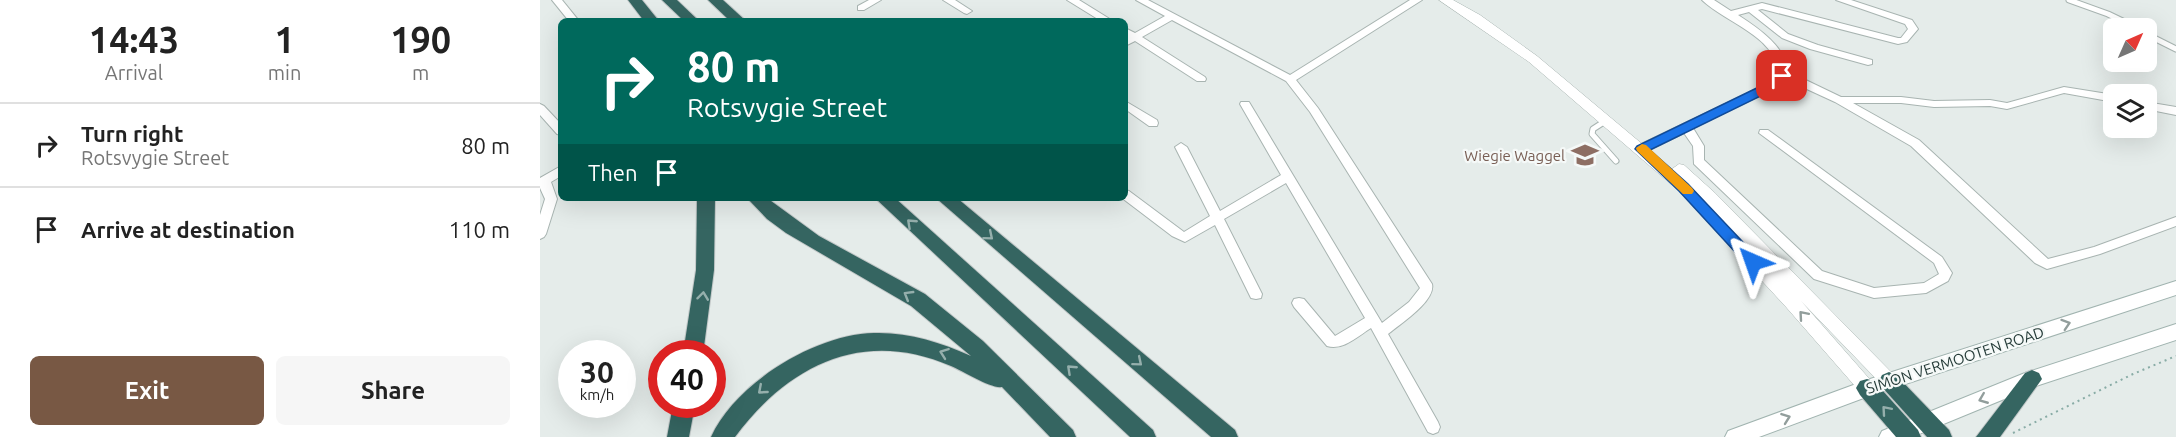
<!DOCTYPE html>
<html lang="en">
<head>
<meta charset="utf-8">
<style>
  :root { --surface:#fff; --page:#f6f6f6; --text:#222; --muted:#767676; --line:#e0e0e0; --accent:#785844 }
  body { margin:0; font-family:Ubuntu,sans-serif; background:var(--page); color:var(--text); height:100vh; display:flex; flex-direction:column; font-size:22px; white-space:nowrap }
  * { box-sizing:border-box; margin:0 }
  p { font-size:20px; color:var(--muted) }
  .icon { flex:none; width:33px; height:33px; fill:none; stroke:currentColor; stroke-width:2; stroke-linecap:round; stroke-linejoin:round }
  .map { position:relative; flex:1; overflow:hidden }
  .panel { display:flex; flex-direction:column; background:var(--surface); width:540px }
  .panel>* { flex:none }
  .banner { position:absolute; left:18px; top:18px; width:570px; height:183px; border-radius:9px; box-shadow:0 6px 24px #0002; background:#00695c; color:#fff; overflow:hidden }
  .needle { width:39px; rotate:45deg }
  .buttons { position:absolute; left:1563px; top:18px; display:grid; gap:12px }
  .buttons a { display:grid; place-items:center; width:54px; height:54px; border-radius:9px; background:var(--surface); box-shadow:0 6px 24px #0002; font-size:30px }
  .speed { position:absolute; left:18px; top:340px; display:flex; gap:12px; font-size:30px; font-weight:700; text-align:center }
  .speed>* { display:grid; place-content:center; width:78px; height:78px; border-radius:50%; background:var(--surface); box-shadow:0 6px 24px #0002; line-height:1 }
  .speed small { font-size:15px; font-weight:400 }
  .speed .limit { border:9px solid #d22; background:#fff; color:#111 }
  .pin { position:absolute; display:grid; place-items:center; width:51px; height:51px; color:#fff; margin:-26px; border-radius:12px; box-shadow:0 3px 9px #0006 }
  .me { position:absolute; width:66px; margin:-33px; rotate:317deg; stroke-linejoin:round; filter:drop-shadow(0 0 4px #0008) }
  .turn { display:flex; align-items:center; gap:21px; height:126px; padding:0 30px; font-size:27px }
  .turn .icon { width:78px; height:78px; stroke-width:2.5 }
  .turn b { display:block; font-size:42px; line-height:51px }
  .then { display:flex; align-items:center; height:57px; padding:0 30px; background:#0003; gap:12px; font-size:22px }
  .eta { display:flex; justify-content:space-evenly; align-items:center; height:102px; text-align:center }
  .eta b { font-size:36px; font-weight:700; line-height:42px }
  .cta { display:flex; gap:12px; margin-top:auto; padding:12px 30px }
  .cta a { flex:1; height:69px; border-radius:9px; background:var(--accent); color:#fff; font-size:24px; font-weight:700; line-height:69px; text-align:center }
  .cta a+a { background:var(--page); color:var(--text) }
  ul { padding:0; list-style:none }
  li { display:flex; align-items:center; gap:18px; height:84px; padding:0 30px; border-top:2px solid var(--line) }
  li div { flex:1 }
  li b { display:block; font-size:22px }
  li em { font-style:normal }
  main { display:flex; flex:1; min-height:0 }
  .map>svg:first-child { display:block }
</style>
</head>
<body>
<main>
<section class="panel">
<div class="eta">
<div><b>14:43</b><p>Arrival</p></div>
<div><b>1</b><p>min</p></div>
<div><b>190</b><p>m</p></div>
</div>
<ul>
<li><svg class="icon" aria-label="right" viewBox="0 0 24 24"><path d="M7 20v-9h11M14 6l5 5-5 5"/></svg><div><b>Turn right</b><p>Rotsvygie Street</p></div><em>80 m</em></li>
<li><svg class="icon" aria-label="arrive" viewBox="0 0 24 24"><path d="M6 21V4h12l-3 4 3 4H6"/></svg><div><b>Arrive at destination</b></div><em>110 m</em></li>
</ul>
<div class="cta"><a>Exit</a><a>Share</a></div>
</section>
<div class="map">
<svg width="1636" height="437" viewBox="0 0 1636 437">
  <rect width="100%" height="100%" fill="#e5ecea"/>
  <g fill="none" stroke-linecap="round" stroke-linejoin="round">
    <defs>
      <g id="service">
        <path d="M 1529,0 L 1568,14 L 1597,28"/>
        <path d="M 1606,34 L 1636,49"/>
        <path d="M 1067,120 L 1053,129 L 1052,134 L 1076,161"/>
      </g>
      <g id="minor">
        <path d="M 12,0 L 22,0 L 39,21 L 29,21 Z"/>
        <path d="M 329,0 L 341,0 L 324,10 L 318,10 L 318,6 Z"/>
        <path d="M 403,0 L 415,0 L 432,11 L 427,14 L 424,13 Z"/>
        <path d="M 527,0 L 539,0 L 573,21 L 561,21 Z"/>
        <path d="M 596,0 L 608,0 L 750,75 L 870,0 L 882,0 L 756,80 L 778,108 L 892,284 C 896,301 860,324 848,334 L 898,422 L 900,427 L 898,432 L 893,434 L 888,432 L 831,328 C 818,336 803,351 787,346 L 754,307 L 752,303 L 754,299 L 759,298 L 764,299 L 795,336 L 825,318 L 746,183 L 684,219 L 722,294 L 721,298 L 716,299 L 711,298 L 675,225 L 645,242 L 632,236 L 582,198 L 585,198 L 585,190 L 589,191 L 644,232 L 670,216 L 635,147 L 641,143 L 647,147 L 680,211 L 741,175 L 700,104 L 701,102 L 709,102 L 842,323 L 869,302 L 880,288 L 770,112 L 746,81 L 632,20 L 602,37 L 665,77 L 666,79 L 665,81 L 657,81 L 595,41 L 585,46 L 585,39 L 588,37 L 585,35 L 585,28 L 595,33 L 625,16 Z"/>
        <path d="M 1162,0 L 1174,0 L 1191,11 L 1222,3 L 1358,38 L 1361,38 L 1368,29 L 1365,24 L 1296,0 L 1311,0 L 1372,20 L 1378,29 L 1367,42 L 1358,44 L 1222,9 L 1218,10 L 1248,34 L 1278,45 L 1332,60 L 1332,64 L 1328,65 L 1270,49 L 1242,38 L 1209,12 L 1198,15 C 1218,28 1245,46 1249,72 L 1301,97 L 1361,97 L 1394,101 L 1450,100 L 1467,103 L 1524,87 L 1574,95 L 1574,102 L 1524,93 L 1467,109 L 1450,106 L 1394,107 L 1361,103 L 1313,103 L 1379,140 L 1508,259 L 1554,247 L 1636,217 L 1636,226 L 1560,254 L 1507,269 L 1495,263 L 1371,146 L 1295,102 L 1245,79 L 1233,89 L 1153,128 L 1164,146 L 1164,160 L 1282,271 L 1334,288 L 1384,283 L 1399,274 L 1394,263 L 1219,133 L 1220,130 L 1228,130 L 1402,257 L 1412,273 L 1408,281 L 1386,293 L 1334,298 L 1274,279 L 1154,164 L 1153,146 L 1144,133 L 1105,152 L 1097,152 L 1095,149 L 1097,146 L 1225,85 L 1239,73 C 1234,35 1186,23 1162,0 Z"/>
        <path d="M 585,101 L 617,120 L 618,123 L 617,126 L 609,126 L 585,109 Z"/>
        <path d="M 1606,102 L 1636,107 L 1636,115 L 1606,109 Z"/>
        <path d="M 0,104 L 4,106 L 21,124 L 21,135 L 17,134 L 0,115 Z"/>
        <path d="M 21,166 L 21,176 L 11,182 L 17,199 L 6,234 L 4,237 L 0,239 L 0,215 L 5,199 L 0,188 L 0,178 Z"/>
      </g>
      <path id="tertiary" d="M 899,0 L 913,0 L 940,15 L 997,56 L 1132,169 L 1139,164 L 1144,165 L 1175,193 L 1355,376 L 1358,381 L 1355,386 L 1349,389 L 1343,386 L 1261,301 L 1333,383 L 1336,388 L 1333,393 L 1327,396 L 1321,393 L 1246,307 L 1139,191 L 989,62 Z"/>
      <g id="secondary">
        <path d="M 1636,281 L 1636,295 L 1329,396 L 1219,437 L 1185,437 L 1188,431 L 1327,380 Z"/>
        <path d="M 1636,324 L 1636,340 L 1496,386 L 1372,437 L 1339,437 L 1342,431 L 1485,373 Z"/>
      </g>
      <g id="motorway">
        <path d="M 88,0 L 102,0 L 119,21 L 104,21 Z"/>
        <path d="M 122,0 L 137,0 L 159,21 L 144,21 Z"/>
        <path d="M 168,0 L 183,0 L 206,21 L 190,21 Z"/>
        <path d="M 157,198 L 175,198 L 174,270 L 163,354 L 143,354 L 156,270 Z"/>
        <path d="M 207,198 L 227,198 L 279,236 L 385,294 L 443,341 L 533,430 L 536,437 L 510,437 L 462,387 C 451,389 423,371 411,366 C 324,328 249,364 195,437 L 171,437 C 195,383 276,334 334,333 C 368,332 400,342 431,356 L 371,306 L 246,233 L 227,219 Z"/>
        <path d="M 335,198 L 355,198 L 613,430 L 616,437 L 590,437 Z"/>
        <path d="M 396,198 L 417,198 L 695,430 L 698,437 L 671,437 Z"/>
        <path d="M 1492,370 L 1499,373 L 1502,379 L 1460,437 L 1436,437 L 1485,373 Z"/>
        <path d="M 1349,372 L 1356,375 L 1409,430 L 1412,437 L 1387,437 L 1342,387 L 1339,381 L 1342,375 Z"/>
        <path d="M 1327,379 L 1334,381 L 1378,430 L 1381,437 L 1356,437 L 1320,395 L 1316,388 L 1320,381 Z"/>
        <path d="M 133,405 L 155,405 L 149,437 L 127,437 Z"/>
      </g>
    </defs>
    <use href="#service" stroke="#a8b4b1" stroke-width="7"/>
    <use href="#minor" stroke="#a8b4b1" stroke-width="2"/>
    <use href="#tertiary" stroke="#a8b4b1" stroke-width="1"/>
    <use href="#secondary" stroke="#a1b4b0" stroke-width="2"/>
    <use href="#motorway" stroke="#c2c8c8" stroke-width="2"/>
    <path stroke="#89aca6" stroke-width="2" stroke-dasharray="2 4" stroke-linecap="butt" d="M 1473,433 L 1593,374 L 1636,356"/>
    <use href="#service" stroke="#fff" stroke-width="5"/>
    <use href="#minor" fill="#fff" fill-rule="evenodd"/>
    <use href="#tertiary" fill="#fff" fill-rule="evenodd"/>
    <use href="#secondary" fill="#fff" fill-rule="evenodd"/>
    <use href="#motorway" fill="#356561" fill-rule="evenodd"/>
  </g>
  <defs><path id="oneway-chevron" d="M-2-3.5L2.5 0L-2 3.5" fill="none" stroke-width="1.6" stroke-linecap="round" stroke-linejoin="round" transform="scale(1.5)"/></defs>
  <g stroke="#95afac">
    <use href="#oneway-chevron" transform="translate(371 223) rotate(-137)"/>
    <use href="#oneway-chevron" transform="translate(449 236) rotate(40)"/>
    <use href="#oneway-chevron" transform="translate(368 295) rotate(-149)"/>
    <use href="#oneway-chevron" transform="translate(163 296) rotate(-83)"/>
    <use href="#oneway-chevron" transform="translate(404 353) rotate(-160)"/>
    <use href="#oneway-chevron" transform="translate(598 362) rotate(40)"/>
    <use href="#oneway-chevron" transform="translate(531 369) rotate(-137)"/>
    <use href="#oneway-chevron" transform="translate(222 390) rotate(139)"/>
    <use href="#oneway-chevron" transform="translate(1346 410) rotate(-131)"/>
  </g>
  <g stroke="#929e9c">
    <use href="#oneway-chevron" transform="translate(1263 315) rotate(-131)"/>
    <use href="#oneway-chevron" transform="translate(1526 324) rotate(-18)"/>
    <use href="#oneway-chevron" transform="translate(1443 399) rotate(158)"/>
    <use href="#oneway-chevron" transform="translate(1246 418) rotate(-20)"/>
  </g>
  <path fill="#1a73e8" stroke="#114b97" stroke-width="1.5" d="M 1242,72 L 1248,76 L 1233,90 L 1110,150 L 1148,184 L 1218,258 L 1220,262 L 1218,266 L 1208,266 L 1139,191 L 1095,149 L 1097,146 L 1225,84 Z"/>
  <path fill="#f59e0b" d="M 1102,144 L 1106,145 L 1152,188 L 1154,191 L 1152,194 L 1143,194 L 1097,151 L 1096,148 Z"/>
  <defs>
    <symbol id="school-bare" viewBox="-9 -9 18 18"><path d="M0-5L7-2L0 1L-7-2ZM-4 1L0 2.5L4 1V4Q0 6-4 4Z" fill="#8d6e63" stroke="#f5f9f8" stroke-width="2.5" paint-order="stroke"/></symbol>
  </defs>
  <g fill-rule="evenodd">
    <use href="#school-bare" x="1026" y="136" width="38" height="38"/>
  </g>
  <g text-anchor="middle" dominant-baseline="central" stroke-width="4.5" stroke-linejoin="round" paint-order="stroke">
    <g font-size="15" fill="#785e54" stroke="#f5f9f8" text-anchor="end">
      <text x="1025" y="155">Wiegie Waggel</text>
    </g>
    <g font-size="15" fill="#263c39" stroke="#f5f9f8">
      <text transform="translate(1415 360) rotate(-18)">SIMON VERMOOTEN ROAD</text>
    </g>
  </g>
</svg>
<div class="buttons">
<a><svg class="needle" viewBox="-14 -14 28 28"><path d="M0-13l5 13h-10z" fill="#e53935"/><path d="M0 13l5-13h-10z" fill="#767676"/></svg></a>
<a><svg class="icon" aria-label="layers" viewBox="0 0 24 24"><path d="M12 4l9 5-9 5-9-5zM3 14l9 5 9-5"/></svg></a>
</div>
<div class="speed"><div>30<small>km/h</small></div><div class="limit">40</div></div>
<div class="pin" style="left:1242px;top:76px;background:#d93025"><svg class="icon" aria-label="arrive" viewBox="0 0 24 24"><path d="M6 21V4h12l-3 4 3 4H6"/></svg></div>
<svg class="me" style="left:1213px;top:262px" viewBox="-20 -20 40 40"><path d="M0-17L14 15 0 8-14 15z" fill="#1a73e8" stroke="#fff" stroke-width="4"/></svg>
<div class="banner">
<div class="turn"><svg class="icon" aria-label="right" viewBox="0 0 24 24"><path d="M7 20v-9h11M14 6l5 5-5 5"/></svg><div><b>80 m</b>Rotsvygie Street</div></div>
<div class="then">Then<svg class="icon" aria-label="arrive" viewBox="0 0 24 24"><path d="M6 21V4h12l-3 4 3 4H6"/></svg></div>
</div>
</div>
</main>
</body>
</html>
